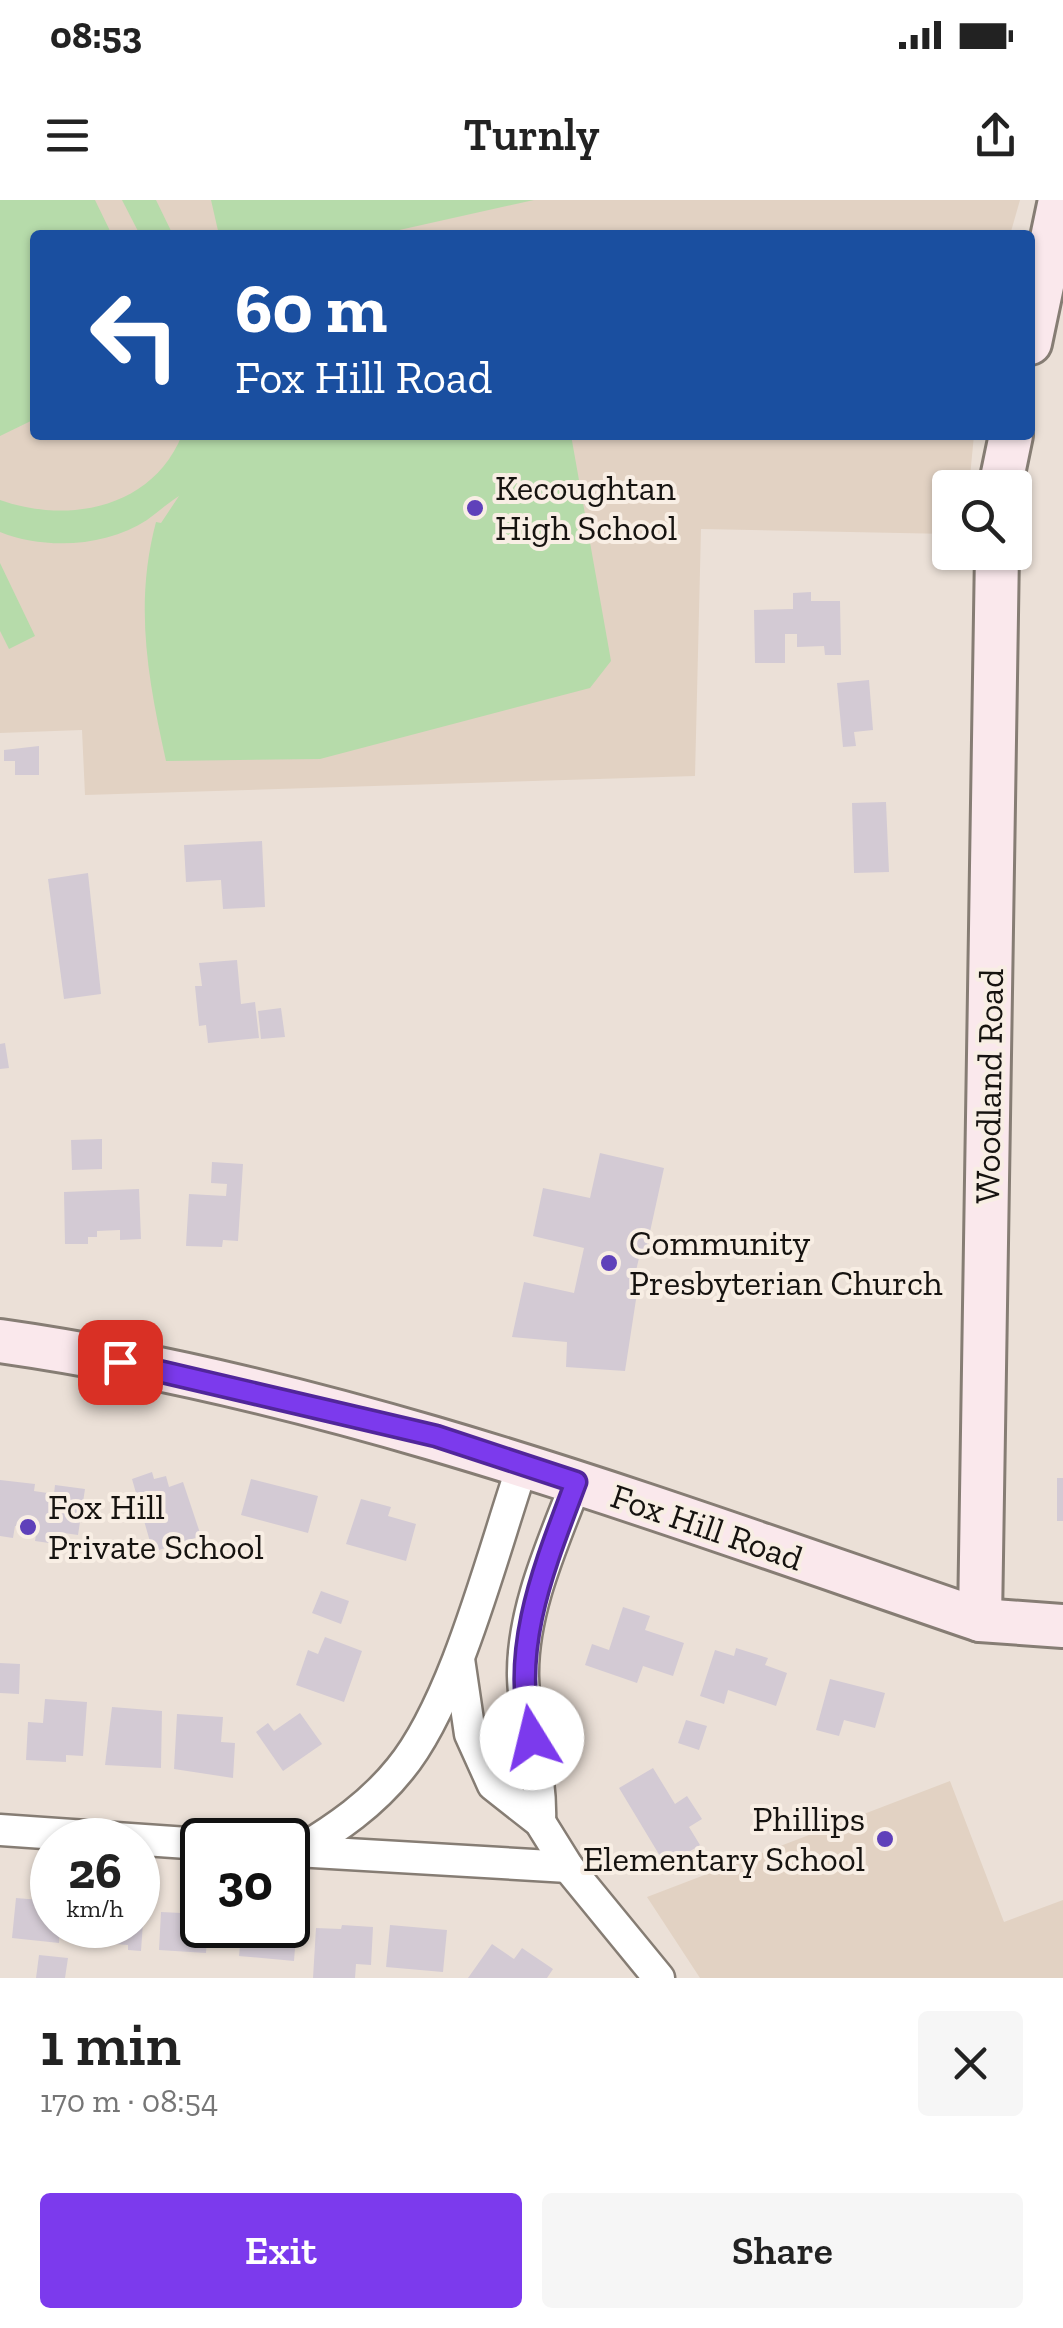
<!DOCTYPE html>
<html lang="en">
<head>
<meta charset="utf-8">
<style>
  :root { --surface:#fff; --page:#f6f6f6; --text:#222; --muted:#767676; --accent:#7c3aed }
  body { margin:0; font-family:"Zilla Slab",serif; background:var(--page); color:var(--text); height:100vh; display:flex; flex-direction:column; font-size:38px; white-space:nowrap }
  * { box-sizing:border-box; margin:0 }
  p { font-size:32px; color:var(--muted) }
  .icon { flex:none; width:55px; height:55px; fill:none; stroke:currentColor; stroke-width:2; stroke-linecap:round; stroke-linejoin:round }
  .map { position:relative; height:1778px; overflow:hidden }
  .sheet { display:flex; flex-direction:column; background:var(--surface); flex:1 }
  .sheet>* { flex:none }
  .top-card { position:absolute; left:30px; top:30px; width:1005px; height:210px; border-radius:10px; box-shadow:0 2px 8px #0004; background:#1a4fa0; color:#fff; overflow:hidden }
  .fabs { position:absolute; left:932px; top:270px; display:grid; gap:20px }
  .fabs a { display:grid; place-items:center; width:100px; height:100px; border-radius:10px; background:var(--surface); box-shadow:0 2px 8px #0004; font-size:50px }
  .speed { position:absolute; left:30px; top:1618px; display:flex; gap:20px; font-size:50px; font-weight:700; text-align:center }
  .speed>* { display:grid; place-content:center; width:130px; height:130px; border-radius:50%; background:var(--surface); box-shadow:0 2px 8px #0004; line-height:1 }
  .speed small { font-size:25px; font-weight:400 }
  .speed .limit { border:5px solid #111; border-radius:15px; background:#fff; color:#111 }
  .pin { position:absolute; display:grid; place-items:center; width:85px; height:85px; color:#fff; margin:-42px; border-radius:20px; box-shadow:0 5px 15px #0006 }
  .me { position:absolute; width:110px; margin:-55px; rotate:351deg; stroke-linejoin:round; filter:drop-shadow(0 0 8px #0008) }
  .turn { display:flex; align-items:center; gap:35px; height:210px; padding:0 40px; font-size:45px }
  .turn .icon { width:130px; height:130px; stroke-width:2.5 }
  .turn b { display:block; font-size:70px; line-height:85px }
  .round { display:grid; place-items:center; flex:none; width:105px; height:105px; border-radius:10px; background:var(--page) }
  .head { display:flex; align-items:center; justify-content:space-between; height:170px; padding:0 40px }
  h1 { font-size:60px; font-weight:600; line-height:75px }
  .primary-button { display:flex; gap:20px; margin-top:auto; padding:20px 40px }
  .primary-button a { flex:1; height:115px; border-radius:10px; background:var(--accent); color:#fff; font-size:40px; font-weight:600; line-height:115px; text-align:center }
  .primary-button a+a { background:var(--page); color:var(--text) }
  .status { display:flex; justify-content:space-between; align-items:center; height:70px; padding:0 50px; background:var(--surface); direction:ltr }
  .status svg { height:28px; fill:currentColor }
  header { display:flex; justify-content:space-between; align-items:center; height:130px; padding:0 40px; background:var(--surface); font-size:45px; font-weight:600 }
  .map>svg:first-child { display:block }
</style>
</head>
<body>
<div class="status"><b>08:53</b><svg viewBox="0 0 49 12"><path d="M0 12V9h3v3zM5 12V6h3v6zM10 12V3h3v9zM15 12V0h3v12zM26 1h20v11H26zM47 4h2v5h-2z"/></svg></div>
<header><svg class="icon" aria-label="menu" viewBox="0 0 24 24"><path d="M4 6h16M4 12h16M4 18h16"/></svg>Turnly<svg class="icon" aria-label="share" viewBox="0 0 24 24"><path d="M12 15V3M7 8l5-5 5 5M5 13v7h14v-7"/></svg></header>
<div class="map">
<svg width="1063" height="1778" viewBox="0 0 1063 1778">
  <rect width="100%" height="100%" fill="#ebe0d7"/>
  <g fill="#e2d2c3">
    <path d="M 0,0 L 1020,0 L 1010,35 L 35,35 L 35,235 L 974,235 L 969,287 L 950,288 L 950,334 L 701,329 L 695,576 L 85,595 L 82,530 L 0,533 Z"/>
    <path d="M 950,1581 L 1004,1722 L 1063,1700 L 1063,1778 L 700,1778 L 647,1697 Z"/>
  </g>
  <g fill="#b6dbaa">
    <path d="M 0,0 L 95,0 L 112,35 L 35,35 L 35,219 L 0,236 Z"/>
    <path d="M 122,0 L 156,0 L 173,35 L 140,35 Z"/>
    <path d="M 211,0 L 534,0 L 377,35 L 219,35 Z"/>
    <path d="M 182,235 L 571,235 L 611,461 L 590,488 L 320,559 L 166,561 C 148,479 134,405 156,322 L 161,323 L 179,296 C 168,303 158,312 147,320 C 106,347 45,350 0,332 L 0,300 C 68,324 152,309 182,235 Z"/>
    <path d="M 0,363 L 35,436 L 9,449 L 0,431 Z"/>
  </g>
  <g fill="#d3cad4">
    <path d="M 811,392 L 811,401 L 840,401 L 841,455 L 825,455 L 824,446 L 797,447 L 797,434 L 785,434 L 785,463 L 755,463 L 754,410 L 793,409 L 793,393 Z"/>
    <path d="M 869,480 L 873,530 L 854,532 L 856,546 L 843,547 L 837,483 Z"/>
    <path d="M 39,546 L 39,575 L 15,575 L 15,561 L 4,561 L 4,550 Z"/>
    <path d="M 886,602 L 889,672 L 854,673 L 852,603 Z"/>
    <path d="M 262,641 L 265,707 L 223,709 L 221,680 L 186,682 L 184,645 Z"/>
    <path d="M 88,673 L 101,794 L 64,799 L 48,679 Z"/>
    <path d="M 237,760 L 241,804 L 255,802 L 259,838 L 208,843 L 206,825 L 199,826 L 195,786 L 202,786 L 199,763 Z"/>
    <path d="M 281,808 L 285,837 L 261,839 L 258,811 Z"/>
    <path d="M 5,843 L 9,868 L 0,869 L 0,844 Z"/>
    <path d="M 102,939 L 102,969 L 72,970 L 71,940 Z"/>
    <path d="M 600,953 L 664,968 L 644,1059 L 639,1058 L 634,1079 L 639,1080 L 625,1171 L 566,1167 L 567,1142 L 512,1137 L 524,1082 L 574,1093 L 584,1048 L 533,1036 L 543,988 L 590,998 Z"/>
    <path d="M 212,962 L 243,964 L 238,1041 L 223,1040 L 222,1047 L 186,1046 L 189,994 L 226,996 L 227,984 L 211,983 Z"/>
    <path d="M 139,989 L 141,1039 L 120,1040 L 120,1030 L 97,1031 L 97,1037 L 88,1037 L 88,1044 L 65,1044 L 64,992 Z"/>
    <path d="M 152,1272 L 154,1279 L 166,1276 L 169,1287 L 183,1282 L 201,1336 L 153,1352 L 132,1279 Z"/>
    <rect x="1057" y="1278" width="6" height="43"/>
    <path d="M 251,1279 L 318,1296 L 308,1333 L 241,1315 Z"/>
    <path d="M 0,1280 L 35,1284 L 34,1291 L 54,1294 L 55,1285 L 85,1289 L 78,1335 L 57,1332 L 56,1344 L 35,1341 L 37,1328 L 15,1326 L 13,1338 L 0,1336 Z"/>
    <path d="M 361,1299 L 391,1307 L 388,1316 L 416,1324 L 406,1361 L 346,1344 Z"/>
    <path d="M 321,1391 L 349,1401 L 341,1424 L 312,1413 Z"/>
    <path d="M 623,1407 L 650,1416 L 645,1430 L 684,1443 L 673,1476 L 643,1466 L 637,1483 L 585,1465 L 592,1444 L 609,1450 Z"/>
    <path d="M 325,1437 L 362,1451 L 344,1502 L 296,1485 L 308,1450 L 318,1454 Z"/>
    <path d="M 736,1448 L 768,1458 L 765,1465 L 787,1473 L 776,1506 L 728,1490 L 724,1504 L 700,1496 L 715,1450 L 734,1456 Z"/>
    <path d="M 0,1463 L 20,1464 L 19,1494 L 0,1493 Z"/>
    <path d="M 830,1479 L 885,1493 L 875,1528 L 844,1520 L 839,1536 L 816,1530 Z"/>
    <path d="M 45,1499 L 87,1502 L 83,1556 L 66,1555 L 66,1562 L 26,1560 L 28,1522 L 43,1523 Z"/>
    <path d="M 112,1507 L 162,1511 L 161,1568 L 105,1565 Z"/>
    <path d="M 300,1513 L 322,1544 L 283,1571 L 256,1532 L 268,1523 L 274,1531 Z"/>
    <path d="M 177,1514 L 223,1517 L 221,1542 L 235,1543 L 233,1578 L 174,1569 Z"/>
    <path d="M 686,1520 L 707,1526 L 699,1550 L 678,1543 Z"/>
    <path d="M 653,1568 L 675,1604 L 687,1596 L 702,1619 L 689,1627 L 700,1645 L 666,1666 L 619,1588 Z"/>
    <path d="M 16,1698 L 52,1701 L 52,1725 L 60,1725 L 59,1743 L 12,1738 Z"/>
    <path d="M 138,1708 L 144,1708 L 141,1751 L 128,1750 L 128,1745 L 88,1742 L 89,1725 L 138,1725 Z"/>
    <path d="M 161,1712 L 202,1714 L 202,1725 L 208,1725 L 206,1753 L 159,1750 Z"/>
    <path d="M 288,1722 L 297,1722 L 294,1761 L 239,1756 L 242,1725 Z"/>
    <path d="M 342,1725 L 373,1727 L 371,1765 L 356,1764 L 355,1778 L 313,1778 L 316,1728 L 341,1729 Z"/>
    <path d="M 390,1725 L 447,1730 L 443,1772 L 386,1767 Z"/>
    <path d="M 492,1744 L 514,1759 L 522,1748 L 553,1769 L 547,1778 L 468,1778 Z"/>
    <path d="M 39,1755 L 68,1758 L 65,1778 L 36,1778 Z"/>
  </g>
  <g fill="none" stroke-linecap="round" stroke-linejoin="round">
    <defs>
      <g id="street">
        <path d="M 459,1459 L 470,1534 L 493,1585 L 540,1622 L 568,1667 L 659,1778"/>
        <path d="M 540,1622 C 542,1568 524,1528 523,1476 C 522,1410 553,1343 576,1283"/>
        <path d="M 0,1630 L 202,1644"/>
        <path d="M 296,1651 L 568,1667"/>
        <path d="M 299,1651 C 337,1628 372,1604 400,1569 C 456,1501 493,1351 523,1264"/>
      </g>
      <g id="secondary">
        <path d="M 1030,143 L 1060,0"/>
        <path d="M 1000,288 L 1011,235"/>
        <path d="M 0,1141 C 338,1189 658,1310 980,1420 L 1063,1426"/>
        <path d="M 980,1420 L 997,352"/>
      </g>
    </defs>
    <use href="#street" stroke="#867d74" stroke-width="35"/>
    <use href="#secondary" stroke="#867d74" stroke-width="48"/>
    <use href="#street" stroke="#fff" stroke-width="30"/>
    <use href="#secondary" stroke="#fae8ec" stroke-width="42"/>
  </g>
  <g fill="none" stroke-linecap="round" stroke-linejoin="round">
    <defs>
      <path id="route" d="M 120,1162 L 436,1236 L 576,1282 C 545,1365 509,1449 532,1538"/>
    </defs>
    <use href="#route" stroke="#51269a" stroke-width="25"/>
    <use href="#route" stroke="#7c3aed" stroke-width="18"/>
  </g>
  <g fill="#5f41ba" stroke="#f8eee4" stroke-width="4">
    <circle cx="475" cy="308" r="10"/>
    <circle cx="609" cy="1063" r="10"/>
    <circle cx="28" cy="1327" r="10"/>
    <circle cx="885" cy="1639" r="10"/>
  </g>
  <g text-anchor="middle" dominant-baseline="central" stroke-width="8" stroke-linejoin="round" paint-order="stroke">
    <g font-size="35" fill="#161310" stroke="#f8eee4" text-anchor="start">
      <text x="495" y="288">Kecoughtan<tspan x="495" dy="40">High School</tspan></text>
      <text x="629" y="1043">Community<tspan x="629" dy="40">Presbyterian Church</tspan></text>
      <text x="48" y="1307">Fox Hill<tspan x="48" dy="40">Private School</tspan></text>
      <text x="865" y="1619" text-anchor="end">Phillips<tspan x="865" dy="40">Elementary School</tspan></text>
    </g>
    <g font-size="35" fill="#161310" stroke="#f8eee4">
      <text transform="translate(989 886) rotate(-89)">Woodland Road</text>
      <text transform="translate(707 1327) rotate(19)">Fox Hill Road</text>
    </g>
  </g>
</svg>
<div class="fabs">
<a><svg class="icon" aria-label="search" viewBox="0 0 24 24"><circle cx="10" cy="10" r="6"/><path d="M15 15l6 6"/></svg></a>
</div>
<div class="speed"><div>26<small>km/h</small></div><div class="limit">30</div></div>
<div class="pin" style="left:120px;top:1162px;background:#d93025"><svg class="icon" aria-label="arrive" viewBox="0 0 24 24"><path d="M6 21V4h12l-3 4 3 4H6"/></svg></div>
<svg class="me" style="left:532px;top:1538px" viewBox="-20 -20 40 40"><circle r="19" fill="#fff"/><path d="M0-13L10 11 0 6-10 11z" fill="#7c3aed"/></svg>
<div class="top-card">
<div class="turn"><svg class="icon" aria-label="left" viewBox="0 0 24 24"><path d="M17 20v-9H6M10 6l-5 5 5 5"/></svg><div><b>60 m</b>Fox Hill Road</div></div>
</div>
</div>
<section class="sheet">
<div class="head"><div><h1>1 min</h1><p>170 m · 08:54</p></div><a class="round"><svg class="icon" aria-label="close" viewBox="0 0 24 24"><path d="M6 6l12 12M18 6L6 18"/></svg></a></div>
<div class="primary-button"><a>Exit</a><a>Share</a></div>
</section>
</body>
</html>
